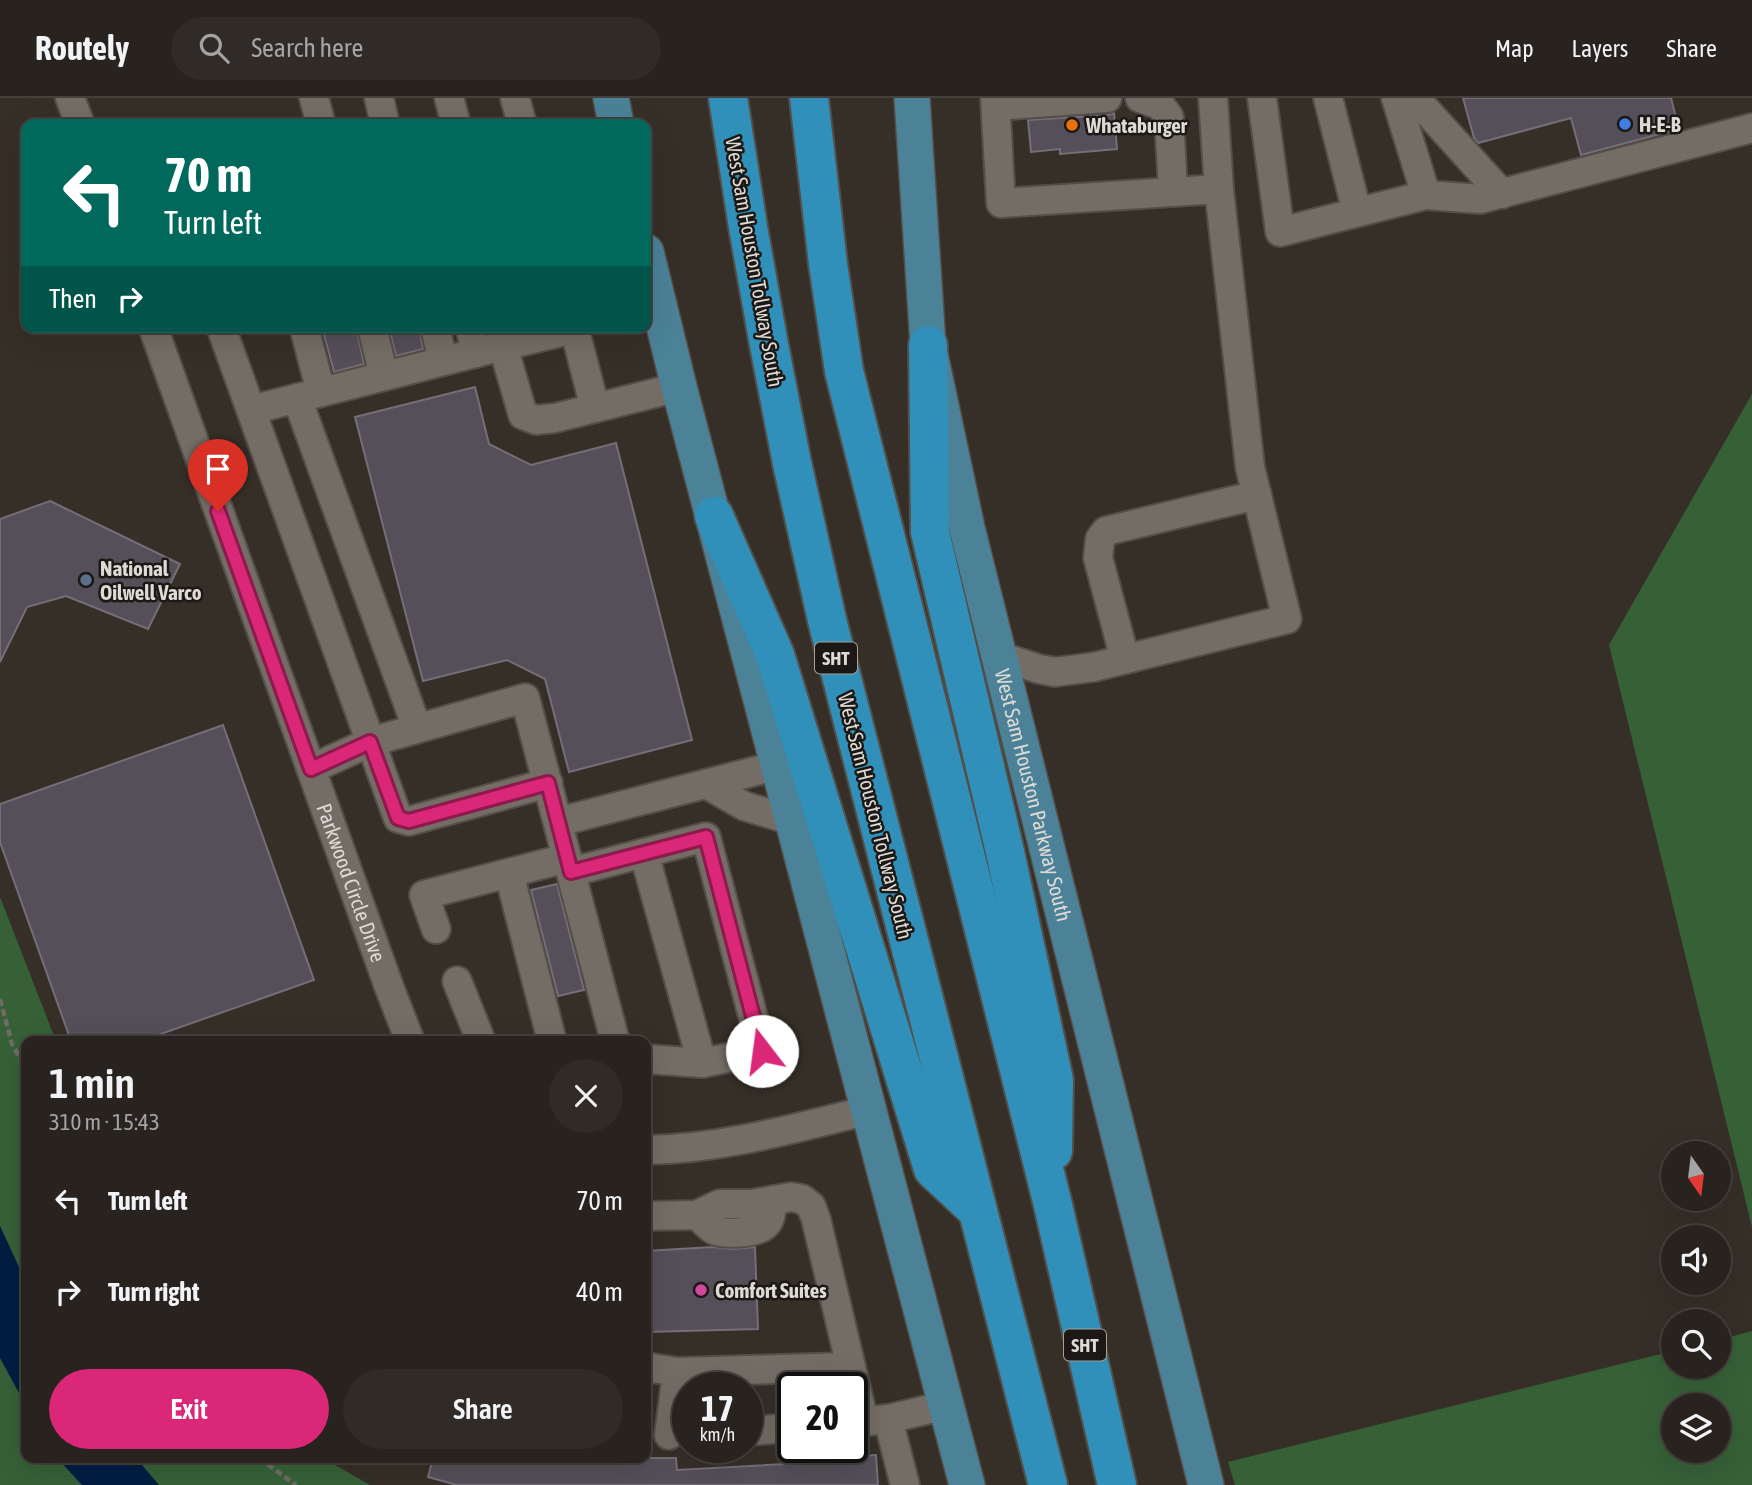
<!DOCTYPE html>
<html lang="en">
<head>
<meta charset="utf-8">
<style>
  :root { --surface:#28231e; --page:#302b27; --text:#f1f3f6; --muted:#a5a4a4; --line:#44403c; --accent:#db2777 }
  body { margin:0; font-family:"Asap Condensed",sans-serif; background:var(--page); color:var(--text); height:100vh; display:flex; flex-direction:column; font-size:26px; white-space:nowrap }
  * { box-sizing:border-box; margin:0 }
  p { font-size:23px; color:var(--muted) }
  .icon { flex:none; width:38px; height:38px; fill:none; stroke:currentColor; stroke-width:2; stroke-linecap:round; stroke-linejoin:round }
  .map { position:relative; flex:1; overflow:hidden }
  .drawer { position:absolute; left:21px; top:938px; width:630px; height:427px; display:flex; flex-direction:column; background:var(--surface); border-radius:14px; box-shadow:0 7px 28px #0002,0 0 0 2px var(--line) }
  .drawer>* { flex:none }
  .top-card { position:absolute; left:21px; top:21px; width:630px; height:214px; border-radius:14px; box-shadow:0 7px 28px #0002,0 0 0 2px var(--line); background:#00695c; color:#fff; overflow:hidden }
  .needle { width:46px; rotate:166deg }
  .fabs { position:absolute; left:1661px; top:1043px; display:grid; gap:14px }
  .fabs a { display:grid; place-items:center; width:70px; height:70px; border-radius:50%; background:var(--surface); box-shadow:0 7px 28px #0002,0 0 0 2px var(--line); font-size:35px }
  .speed { position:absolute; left:672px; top:1274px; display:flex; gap:14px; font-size:35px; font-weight:700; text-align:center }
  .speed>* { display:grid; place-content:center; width:91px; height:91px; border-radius:50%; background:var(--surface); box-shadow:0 7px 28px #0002,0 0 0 2px var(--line); line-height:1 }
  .speed small { font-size:18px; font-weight:400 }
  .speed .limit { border:4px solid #111; border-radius:10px; background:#fff; color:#111 }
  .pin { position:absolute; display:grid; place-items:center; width:60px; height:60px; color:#fff; margin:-72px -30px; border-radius:50% 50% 50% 0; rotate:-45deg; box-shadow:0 0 7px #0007 }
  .pin .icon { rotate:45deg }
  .me { position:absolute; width:77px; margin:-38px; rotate:345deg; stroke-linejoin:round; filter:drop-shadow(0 0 5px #0008) }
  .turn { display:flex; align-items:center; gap:24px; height:147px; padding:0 28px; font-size:32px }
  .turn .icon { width:91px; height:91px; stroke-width:2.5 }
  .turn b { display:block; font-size:49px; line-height:60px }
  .then { display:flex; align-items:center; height:66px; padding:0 28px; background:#0003; gap:14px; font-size:26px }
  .round { display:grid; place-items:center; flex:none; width:74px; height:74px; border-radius:37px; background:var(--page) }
  .summary { display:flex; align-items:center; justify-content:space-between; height:119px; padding:0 28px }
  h1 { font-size:42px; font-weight:600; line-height:52px }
  .button { display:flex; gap:14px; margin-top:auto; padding:14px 28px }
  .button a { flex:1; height:80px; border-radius:42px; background:var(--accent); color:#fff; font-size:28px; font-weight:600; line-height:80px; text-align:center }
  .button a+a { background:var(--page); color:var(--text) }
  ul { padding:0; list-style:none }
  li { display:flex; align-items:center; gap:21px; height:91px; padding:0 28px }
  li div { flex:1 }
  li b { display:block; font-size:26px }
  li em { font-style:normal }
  header { display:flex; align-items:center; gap:42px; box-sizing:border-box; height:98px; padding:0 35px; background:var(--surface); border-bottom:2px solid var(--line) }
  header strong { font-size:33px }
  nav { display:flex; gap:38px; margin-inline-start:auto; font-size:24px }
  .search { width:490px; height:63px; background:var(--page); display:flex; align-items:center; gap:18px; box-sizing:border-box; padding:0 24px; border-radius:38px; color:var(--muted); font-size:26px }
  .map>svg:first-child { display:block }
</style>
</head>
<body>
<header>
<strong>Routely</strong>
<div class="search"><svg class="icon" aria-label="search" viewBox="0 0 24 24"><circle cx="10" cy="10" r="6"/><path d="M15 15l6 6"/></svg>Search here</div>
<nav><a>Map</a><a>Layers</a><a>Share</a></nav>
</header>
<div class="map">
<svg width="1752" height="1387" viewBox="0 0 1752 1387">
  <rect width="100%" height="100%" fill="#362f28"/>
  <g fill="#366137" fill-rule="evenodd">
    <path d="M 1752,296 L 1752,1129 L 1609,547 Z"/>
    <path d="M 0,799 L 56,943 L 26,943 L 26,1360 L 323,1360 L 370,1387 L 0,1387 Z"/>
    <path d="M 1752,1233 L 1752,1387 L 1235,1387 L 1228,1364 L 1673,1253 L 1673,1269 L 1718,1269 L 1719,1242 ZM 1673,1307 L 1718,1307 L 1718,1353 L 1673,1353 Z"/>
  </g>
  <g fill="#001e42">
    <path d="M 0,1128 L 26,1184 L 26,1308 L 0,1260 Z"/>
    <path d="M 57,1360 L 136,1360 L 159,1387 L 82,1387 Z"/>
  </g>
  <g fill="#544f58" stroke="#746e77" stroke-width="2">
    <path d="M 1463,0 L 1671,0 L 1679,31 L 1581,57 L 1571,20 L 1478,45 L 1474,40 Z"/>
    <path d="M 1114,15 L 1117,51 L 1060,56 L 1060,51 L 1031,54 L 1028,22 L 1108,17 Z"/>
    <path d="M 322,229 L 356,229 L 364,266 L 334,274 Z"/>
    <path d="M 389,229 L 419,229 L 423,251 L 396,258 Z"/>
    <path d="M 475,289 L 489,346 L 531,367 L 616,345 L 692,642 L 569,674 L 545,581 L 507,562 L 423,583 L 355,319 Z"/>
    <path d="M 50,403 L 180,466 L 148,531 L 66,498 L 27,509 L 0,564 L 0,421 Z"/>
    <path d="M 223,627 L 314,882 L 141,943 L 71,943 L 0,744 L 0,706 Z"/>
    <path d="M 557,786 L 584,892 L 558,898 L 531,792 Z"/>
    <path d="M 713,1149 L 733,1151 L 755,1149 L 758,1231 L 646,1234 L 646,1153 Z"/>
    <path d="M 876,1357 L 878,1387 L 457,1387 L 428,1379 L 433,1360 L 676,1360 L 677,1372 L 859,1362 L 860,1358 Z"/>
  </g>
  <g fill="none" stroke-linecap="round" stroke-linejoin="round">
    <defs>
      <g id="minor">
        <path d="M 70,0 L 80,26"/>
        <path d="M 314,0 L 321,26"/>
        <path d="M 379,0 L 385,26"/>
        <path d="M 449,0 L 456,26"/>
        <path d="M 515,0 L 522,26"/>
        <path d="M 995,0 L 1001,105 L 1219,91"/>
        <path d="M 1140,0 L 1160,7 L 1169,19 L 1173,94"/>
        <path d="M 1262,0 L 1280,134 L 1426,97 L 1480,101 L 1752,30"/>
        <path d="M 1328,0 L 1357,114"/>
        <path d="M 1396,0 L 1426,97"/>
        <path d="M 1415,0 L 1502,96"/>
        <path d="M 996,8 L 1107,0"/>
        <path id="s1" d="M 153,229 L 388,886 L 410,943"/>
        <path d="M 221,229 L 398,720 L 409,723 L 548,685"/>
        <path d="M 304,229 L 321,294"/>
        <path d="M 372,229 L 384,278"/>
        <path d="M 435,229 L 443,263"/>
        <path d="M 470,229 L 476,255"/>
        <path d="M 574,229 L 595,310"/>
        <path d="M 574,231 L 503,248 L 523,317 L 536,322 L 555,320 L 679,289"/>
        <path d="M 297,300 L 417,630"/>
        <path d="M 251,312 L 503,248"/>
        <path d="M 999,558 L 1039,571 L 1055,574 L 1094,569 L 1287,521 L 1250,369 L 1219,91 L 1213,0"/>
        <path d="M 1125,561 L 1098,460 L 1100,441 L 1106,433 L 1257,397"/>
        <path d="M 311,671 L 370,644 L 525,600 L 615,943"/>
        <path d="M 706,686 L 744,708 L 794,723"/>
        <path d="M 558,724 L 779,667"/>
        <path d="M 644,755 L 702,965"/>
        <path d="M 571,774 L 706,739 L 762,953 L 702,965 L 646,961"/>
        <path d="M 509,775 L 552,943"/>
        <path d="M 436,831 L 424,797 L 567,760"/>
        <path d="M 457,883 L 481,943"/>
        <path d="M 646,1052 C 722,1051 796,1030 869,1012"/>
        <path d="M 697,1117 C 702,1121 708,1129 714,1132 C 724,1137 756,1135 764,1128 C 772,1122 771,1111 773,1102"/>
        <path d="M 646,1118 L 697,1117 L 720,1106 L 752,1106 L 791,1099 L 802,1101 L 811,1108 L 816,1121 L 864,1324"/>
        <path d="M 646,1269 L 677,1274 L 851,1269"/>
        <path d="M 888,1321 L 905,1387"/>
        <path d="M 852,1325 L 888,1321 L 947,1307"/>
        <path d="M 747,1333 L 793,1330"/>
        <path d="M 669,1337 L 677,1274"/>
      </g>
      <g id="major">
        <path d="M 611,0 L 616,26"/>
        <path id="s2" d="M 912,0 L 928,247 L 967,430 L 1206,1387"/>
        <path d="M 646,154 L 679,289 L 967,1387"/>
      </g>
      <g id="highway">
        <path d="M 728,0 L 748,129 L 769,247 L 792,365 L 827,522 L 1048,1387"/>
        <path d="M 809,0 L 828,166 L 844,273 L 1053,1107 L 1117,1387"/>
        <path d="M 928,247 L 930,434 L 1005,754 L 1054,982 L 1053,1053"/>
        <path d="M 714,418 L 775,557 L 933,1071 L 977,1112"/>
      </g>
    </defs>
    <use href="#minor" stroke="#534e48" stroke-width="32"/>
    <use href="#major" stroke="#534e48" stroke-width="38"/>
    <use href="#highway" stroke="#534e48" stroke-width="42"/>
    <g stroke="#716b65" stroke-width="4.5" stroke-dasharray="7 3.5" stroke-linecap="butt">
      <path d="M 0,901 L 12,946 L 26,971"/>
      <path d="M 259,1360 L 296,1387"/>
    </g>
    <use href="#minor" stroke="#746d65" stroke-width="28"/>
    <use href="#major" stroke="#4b8298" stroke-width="35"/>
    <use href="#highway" stroke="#3090ba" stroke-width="38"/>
  </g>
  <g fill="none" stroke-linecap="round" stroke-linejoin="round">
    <defs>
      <path id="route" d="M 218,413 L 311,671 L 370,644 L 398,720 L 409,723 L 548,685 L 571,774 L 706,739 L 762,953"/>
    </defs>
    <use href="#route" stroke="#8e194d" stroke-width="18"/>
    <use href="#route" stroke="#db2777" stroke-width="12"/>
  </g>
  <circle fill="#3f7fe0" stroke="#1b1815" stroke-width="2.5" cx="1625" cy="26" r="7"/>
  <circle fill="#e8710a" stroke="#1b1815" stroke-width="2.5" cx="1072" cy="27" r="7"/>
  <circle fill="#5c6f8a" stroke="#1b1815" stroke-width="2.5" cx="86" cy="482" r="7"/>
  <circle fill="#d1479c" stroke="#1b1815" stroke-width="2.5" cx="701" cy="1192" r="7"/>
  <g text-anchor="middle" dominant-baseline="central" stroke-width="5" stroke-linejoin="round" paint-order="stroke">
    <g fill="#1b1815" stroke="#a4a09b" stroke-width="2">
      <rect x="815" y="544.5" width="42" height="31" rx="5"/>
      <rect x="1064" y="1231.5" width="42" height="31" rx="5"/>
    </g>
    <g font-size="19" font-weight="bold" fill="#dedad5">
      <text x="836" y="560">SHT</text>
      <text x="1085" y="1247">SHT</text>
    </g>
    <g font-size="21" font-weight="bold" fill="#dedad5" stroke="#1b1815" text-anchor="start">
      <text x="1639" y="26">H-E-B</text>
      <text x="1086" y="27">Whataburger</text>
      <text x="100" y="470">National<tspan x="100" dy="24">Oilwell Varco</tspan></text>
      <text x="715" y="1192">Comfort Suites</text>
    </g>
    <g font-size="21" fill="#dedad5" stroke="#1b1815">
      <text transform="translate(755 164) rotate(80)">West Sam Houston Tollway South</text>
      <text stroke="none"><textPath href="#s2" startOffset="710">West Sam Houston Parkway South</textPath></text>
      <text transform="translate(876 718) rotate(76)">West Sam Houston Tollway South</text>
      <text stroke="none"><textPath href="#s1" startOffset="590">Parkwood Circle Drive</textPath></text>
    </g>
  </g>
</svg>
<div class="fabs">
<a><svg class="needle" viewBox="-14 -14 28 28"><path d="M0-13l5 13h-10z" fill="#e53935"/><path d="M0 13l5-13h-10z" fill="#a5a4a4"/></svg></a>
<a><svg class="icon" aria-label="sound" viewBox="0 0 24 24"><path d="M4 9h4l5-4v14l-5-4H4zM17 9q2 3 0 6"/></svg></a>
<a><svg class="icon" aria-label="search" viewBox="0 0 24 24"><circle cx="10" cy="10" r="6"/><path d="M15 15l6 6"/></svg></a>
<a><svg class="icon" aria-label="layers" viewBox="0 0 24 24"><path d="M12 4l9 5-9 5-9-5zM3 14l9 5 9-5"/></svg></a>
</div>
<div class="speed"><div>17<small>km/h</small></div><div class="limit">20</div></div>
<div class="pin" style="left:218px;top:413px;background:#d93025"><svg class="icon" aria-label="arrive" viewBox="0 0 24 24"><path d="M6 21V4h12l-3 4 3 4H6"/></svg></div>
<svg class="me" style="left:762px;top:953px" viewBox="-20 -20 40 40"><circle r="19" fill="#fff"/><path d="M0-13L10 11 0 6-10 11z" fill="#db2777"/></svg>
<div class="top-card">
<div class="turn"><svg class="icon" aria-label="left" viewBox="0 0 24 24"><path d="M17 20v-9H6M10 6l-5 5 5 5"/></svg><div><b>70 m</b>Turn left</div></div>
<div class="then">Then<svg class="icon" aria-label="right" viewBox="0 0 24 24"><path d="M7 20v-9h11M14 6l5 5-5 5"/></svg></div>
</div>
<section class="drawer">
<div class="summary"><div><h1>1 min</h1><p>310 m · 15:43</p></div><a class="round"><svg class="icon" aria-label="close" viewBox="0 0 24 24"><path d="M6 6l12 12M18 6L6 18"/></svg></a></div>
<ul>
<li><svg class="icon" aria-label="left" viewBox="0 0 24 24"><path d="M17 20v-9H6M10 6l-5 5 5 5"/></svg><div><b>Turn left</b></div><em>70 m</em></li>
<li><svg class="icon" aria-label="right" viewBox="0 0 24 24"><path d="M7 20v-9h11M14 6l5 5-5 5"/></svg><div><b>Turn right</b></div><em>40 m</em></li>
</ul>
<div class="button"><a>Exit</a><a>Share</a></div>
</section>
</div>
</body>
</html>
